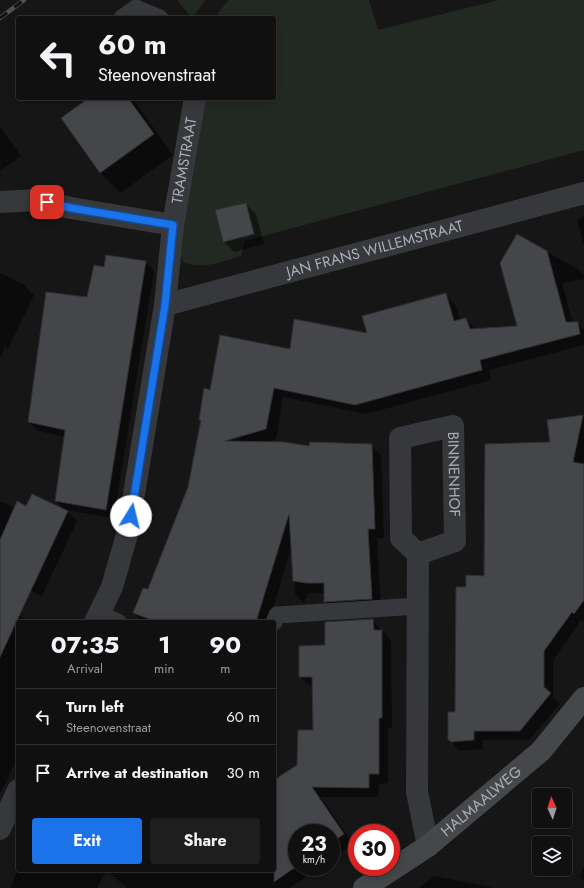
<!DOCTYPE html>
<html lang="en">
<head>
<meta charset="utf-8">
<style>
  :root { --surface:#101011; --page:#1e1e1f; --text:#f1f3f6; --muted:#9c9d9f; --line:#303031; --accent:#1a73e8 }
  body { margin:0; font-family:Jost,sans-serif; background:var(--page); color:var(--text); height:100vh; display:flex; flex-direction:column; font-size:15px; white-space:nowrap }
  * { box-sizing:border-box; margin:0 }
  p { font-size:13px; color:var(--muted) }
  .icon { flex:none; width:22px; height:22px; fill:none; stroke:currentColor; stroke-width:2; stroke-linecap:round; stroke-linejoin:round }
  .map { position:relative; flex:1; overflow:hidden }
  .sheet { position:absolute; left:16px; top:620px; width:260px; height:252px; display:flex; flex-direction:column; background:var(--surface); border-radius:4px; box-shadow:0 2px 10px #0003,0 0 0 1px var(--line) }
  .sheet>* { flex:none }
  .top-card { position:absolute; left:16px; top:16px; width:260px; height:84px; border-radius:4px; box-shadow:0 2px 10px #0003,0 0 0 1px var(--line); background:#101011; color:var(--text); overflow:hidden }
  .needle { width:26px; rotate:356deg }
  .fabs { position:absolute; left:532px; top:788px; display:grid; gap:8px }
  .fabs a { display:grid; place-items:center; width:40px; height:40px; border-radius:4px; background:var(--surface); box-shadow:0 2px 10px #0003,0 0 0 1px var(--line); font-size:20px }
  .speed { position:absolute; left:288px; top:824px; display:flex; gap:8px; font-size:20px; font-weight:700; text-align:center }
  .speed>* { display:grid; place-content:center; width:52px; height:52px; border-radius:50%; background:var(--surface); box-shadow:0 2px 10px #0003,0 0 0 1px var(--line); line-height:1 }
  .speed small { font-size:10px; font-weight:400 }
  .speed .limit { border:6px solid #d22; background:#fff; color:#111 }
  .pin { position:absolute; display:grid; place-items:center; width:34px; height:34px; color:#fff; margin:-17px; border-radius:8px; box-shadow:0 2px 6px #0006 }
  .me { position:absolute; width:44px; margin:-22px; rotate:9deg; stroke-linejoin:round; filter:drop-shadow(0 0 3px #0008) }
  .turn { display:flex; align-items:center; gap:14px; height:84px; padding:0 16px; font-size:18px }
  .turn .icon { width:52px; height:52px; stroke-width:2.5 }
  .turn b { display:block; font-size:28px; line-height:34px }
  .eta { display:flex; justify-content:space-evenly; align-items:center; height:68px; text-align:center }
  .eta b { font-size:24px; font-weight:700; line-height:28px }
  .cta { display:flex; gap:8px; margin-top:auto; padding:8px 16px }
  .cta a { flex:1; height:46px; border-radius:4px; background:var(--accent); color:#fff; font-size:16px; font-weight:700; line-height:46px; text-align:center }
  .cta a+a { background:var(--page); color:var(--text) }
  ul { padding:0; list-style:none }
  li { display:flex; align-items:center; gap:12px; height:56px; padding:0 16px; border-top:1px solid var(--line) }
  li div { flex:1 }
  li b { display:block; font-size:15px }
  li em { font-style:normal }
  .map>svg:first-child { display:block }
</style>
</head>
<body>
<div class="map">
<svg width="584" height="888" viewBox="0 0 584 888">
  <rect width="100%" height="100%" fill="#161617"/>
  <g fill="#222923">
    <path d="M 177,0 L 206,0 L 192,18 Z"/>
    <path d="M 229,0 L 369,0 L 378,30 L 499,0 L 584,0 L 584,150 L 245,241 L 241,256 C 221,262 203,270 183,262 L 178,246 L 203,98 L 274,98 L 274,18 L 217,18 L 218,13 Z"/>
  </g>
  <g fill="#0007">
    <path d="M 91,98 L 132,98 L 173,155 L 121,193 L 100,173 Z"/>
    <path d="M 0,126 L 21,156 L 0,171 Z"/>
    <path d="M 246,204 L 256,214 L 264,244 L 234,252 L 224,242 L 216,211 Z"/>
    <path d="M 583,215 L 584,215 L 584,245 L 577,220 L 583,218 Z"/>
    <path d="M 517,236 L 578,269 L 584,275 L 584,279 L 562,283 L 573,323 L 577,323 L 584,329 L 584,345 L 489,370 L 491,380 L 366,414 L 283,397 L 276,439 L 264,442 L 309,447 L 371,445 L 381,455 L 384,538 L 377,538 L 381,608 L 335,611 L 326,602 L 325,593 L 309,593 L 304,603 L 295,594 L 292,545 L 269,622 L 143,622 L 134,613 L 149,590 L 189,487 L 202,421 L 200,419 L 211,391 L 290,350 L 368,334 L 445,294 L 455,304 L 460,320 L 466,319 L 476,330 L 518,327 Z"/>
    <path d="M 145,262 L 154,271 L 114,518 L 66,510 L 77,521 L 42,596 L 0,576 L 0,501 L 15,508 L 27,507 L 66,511 L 56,501 L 65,437 L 38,431 L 29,422 L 88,298 L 105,268 Z"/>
    <path d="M 0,273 L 24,285 L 34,295 L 8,349 L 5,347 L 0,358 Z"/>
    <path d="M 582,416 L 584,417 L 584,622 L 581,620 L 553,661 L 553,697 L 560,704 L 529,740 L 483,740 L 483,749 L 460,751 L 449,739 L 456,713 L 467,588 L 485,577 L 551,443 Z"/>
    <path d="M 15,614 L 32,622 L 18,622 L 18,756 L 0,794 L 0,648 Z"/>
    <path d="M 372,620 L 391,641 L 392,728 L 388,728 L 388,783 L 379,784 L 378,797 L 321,797 L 353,844 L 331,859 L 331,833 L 297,833 L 297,867 L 320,867 L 290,888 L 127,888 L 106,870 L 274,870 L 274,781 L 298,766 L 314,731 L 313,686 L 310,686 L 300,677 L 326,646 Z"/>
    <path d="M 584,865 L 584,881 L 580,877 Z"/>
    <path d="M 18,870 L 106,870 L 97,888 L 10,888 Z"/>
    <path d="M 434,876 L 491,887 L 492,888 L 419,888 Z"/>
  </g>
  <g fill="#45464a" stroke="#303033">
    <path d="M 89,98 L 128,98 L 154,134 L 100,173 L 61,118 Z"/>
    <path d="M 246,203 L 254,234 L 223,242 L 215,210 Z"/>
    <path d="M 517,234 L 547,251 L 566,322 L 578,322 L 580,334 L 480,360 L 482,370 L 355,405 L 274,388 L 266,429 L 225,441 L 284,442 L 309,446 L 310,442 L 372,444 L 375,529 L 368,529 L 372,599 L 324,602 L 324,583 L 306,583 L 293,581 L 289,514 L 256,622 L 157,622 L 133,613 L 143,588 L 148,589 L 188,487 L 201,420 L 199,420 L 204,388 L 210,390 L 220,335 L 290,349 L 294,319 L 367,333 L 362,316 L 446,293 L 454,321 L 466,318 L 470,329 L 517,326 L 500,263 Z"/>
    <path d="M 106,255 L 146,261 L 106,510 L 55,501 L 65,430 L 28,422 L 46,292 L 87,297 L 94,265 L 104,267 Z"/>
    <path d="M 583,415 L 573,462 L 584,464 L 584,600 L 574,614 L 572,612 L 544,651 L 544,687 L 551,693 L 520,731 L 474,731 L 474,740 L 450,742 L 450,740 L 448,740 L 448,712 L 455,712 L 456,587 L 466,587 L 466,575 L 484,576 L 485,444 L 550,442 L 547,420 Z"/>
    <path d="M 32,494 L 68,511 L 0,657 L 0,540 L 17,501 L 26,506 Z"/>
    <path d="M 373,619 L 374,630 L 382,630 L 382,718 L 379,718 L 379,774 L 369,774 L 369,788 L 312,787 L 344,834 L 331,843 L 331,833 L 297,833 L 297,866 L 274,882 L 274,780 L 297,765 L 298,730 L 313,730 L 312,677 L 299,677 L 299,646 L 325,645 L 325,622 Z"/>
  </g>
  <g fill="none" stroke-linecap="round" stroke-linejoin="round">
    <g stroke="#37383c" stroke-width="17">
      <path d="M 122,18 L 136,8 L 160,18"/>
      <path d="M 99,614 L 118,622"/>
      <path d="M 274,622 L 277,615 L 418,606"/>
    </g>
    <g stroke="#37383c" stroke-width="22">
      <path d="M 0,202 L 37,200 L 71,208 L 173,225"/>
      <path id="s1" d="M 165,305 L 584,193"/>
      <path id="s2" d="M 418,554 L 401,538 L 400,438 L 453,426 L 455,541 L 418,554 L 417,792 L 428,846"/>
      <path id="s3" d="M 95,622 L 112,587 L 128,531 L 165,305 L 173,225 L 195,98"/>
      <path d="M 0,829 L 18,790"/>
    </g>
    <path stroke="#45474b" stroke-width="22" id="s4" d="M 364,888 L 428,846 L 541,751 L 584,698"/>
    <defs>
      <path id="rail" d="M 0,18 L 24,0"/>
    </defs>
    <use href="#rail" stroke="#505256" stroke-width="4.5"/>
    <use href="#rail" stroke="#111112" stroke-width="3" stroke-dasharray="9" stroke-linecap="butt"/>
  </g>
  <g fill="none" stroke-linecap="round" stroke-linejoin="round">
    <defs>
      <path id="route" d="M 47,202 L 71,208 L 173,225 L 165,305 L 131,516"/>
    </defs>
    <use href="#route" stroke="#114b97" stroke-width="10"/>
    <use href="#route" stroke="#1a73e8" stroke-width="7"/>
  </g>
  <g text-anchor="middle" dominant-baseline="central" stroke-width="3.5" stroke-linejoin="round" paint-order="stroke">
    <g font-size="15" fill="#a9aeb6" stroke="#111112">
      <text stroke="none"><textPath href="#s3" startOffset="472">TRAMSTRAAT</textPath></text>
      <text stroke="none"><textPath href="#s1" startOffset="217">JAN FRANS WILLEMSTRAAT</textPath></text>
      <text stroke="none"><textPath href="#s2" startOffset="226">BINNENHOF</textPath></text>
      <text stroke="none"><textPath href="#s4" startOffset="146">HALMAALWEG</textPath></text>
    </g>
  </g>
</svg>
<div class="fabs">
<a><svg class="needle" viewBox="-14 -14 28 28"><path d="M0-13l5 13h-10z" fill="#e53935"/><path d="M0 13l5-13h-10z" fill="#9c9d9f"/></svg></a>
<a><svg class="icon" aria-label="layers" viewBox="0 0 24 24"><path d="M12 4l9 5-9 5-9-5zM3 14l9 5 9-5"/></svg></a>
</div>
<div class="speed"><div>23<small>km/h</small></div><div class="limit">30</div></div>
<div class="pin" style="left:47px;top:202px;background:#d93025"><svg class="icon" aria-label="arrive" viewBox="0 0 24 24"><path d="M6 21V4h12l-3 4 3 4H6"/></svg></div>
<svg class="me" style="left:131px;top:516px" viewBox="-20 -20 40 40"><circle r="19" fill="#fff"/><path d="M0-13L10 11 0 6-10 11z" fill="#1a73e8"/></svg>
<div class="top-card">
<div class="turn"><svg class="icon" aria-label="left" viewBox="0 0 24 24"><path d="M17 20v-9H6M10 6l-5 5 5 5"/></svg><div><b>60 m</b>Steenovenstraat</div></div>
</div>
<section class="sheet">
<div class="eta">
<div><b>07:35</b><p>Arrival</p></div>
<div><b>1</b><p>min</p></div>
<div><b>90</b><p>m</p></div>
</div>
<ul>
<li><svg class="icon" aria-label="left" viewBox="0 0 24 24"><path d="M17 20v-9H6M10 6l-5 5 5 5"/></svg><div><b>Turn left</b><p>Steenovenstraat</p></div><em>60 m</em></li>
<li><svg class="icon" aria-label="arrive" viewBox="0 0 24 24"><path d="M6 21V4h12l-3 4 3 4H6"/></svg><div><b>Arrive at destination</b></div><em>30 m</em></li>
</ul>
<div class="cta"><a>Exit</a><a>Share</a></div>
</section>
</div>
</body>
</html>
